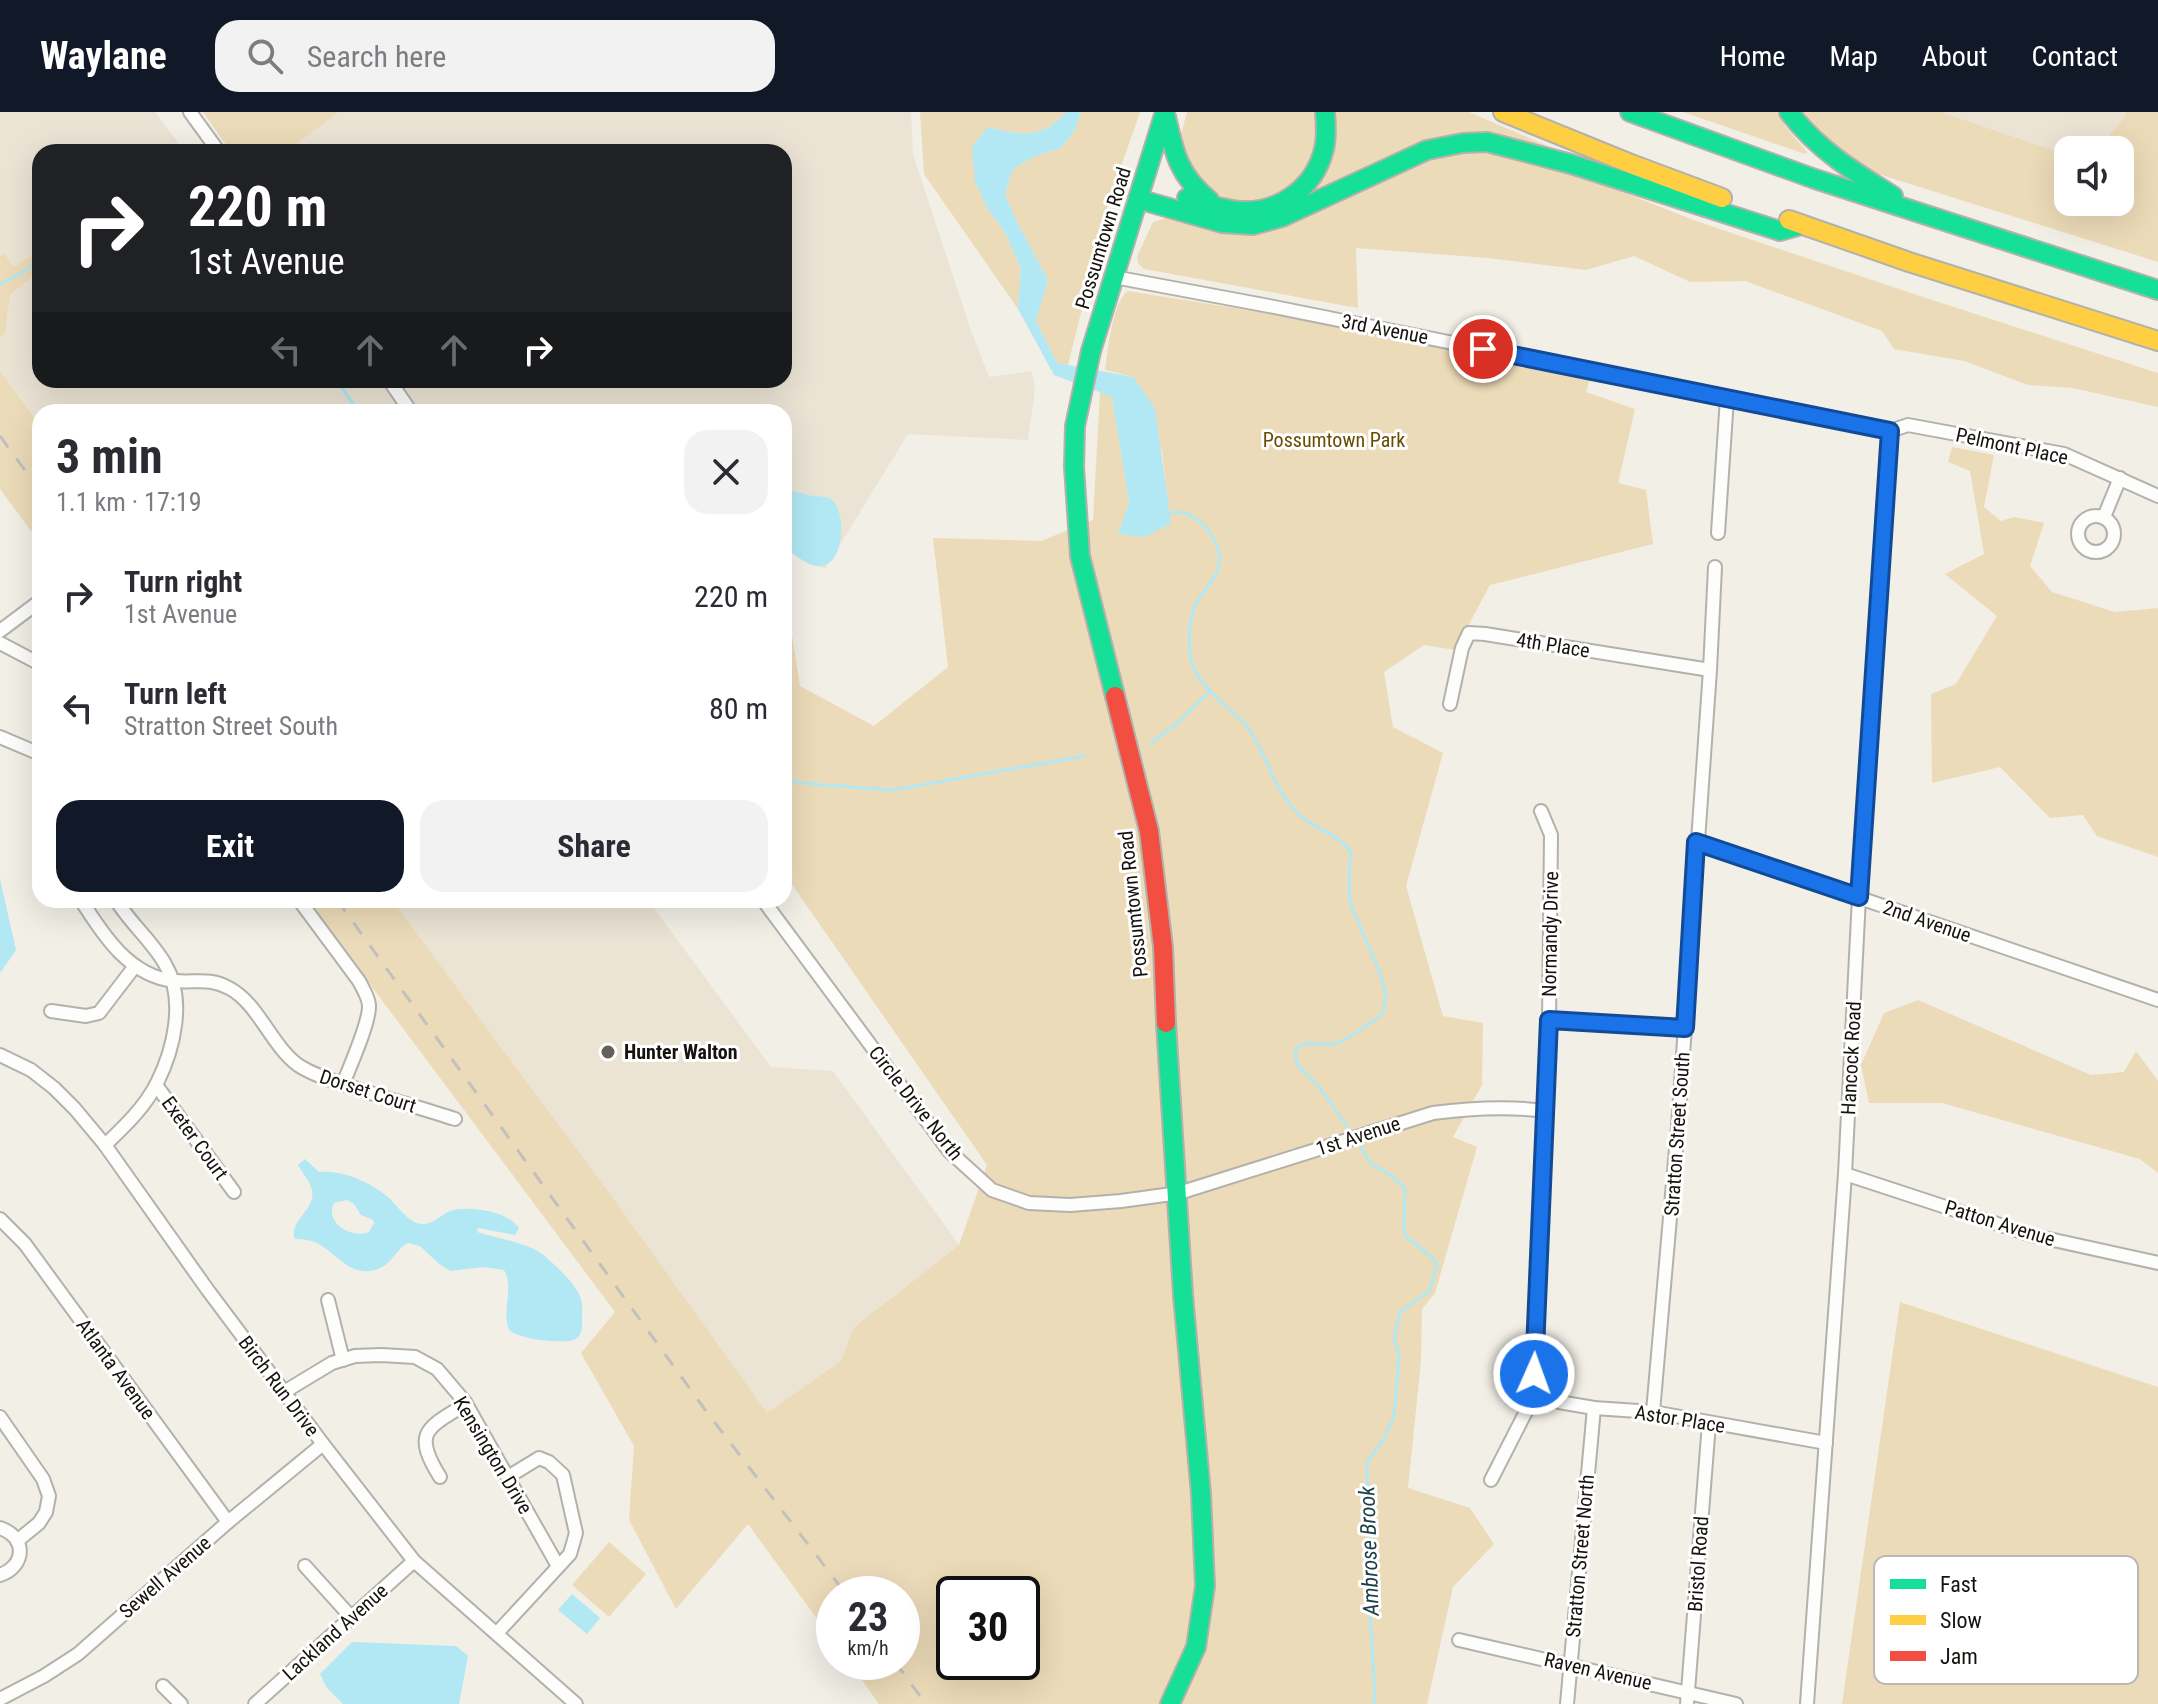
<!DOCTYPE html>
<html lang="en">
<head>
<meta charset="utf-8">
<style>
  :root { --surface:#fff; --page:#f2f2f3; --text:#2b2b33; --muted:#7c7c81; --accent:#111827 }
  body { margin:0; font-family:"Roboto Condensed",sans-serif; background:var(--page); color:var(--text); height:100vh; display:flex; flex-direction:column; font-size:30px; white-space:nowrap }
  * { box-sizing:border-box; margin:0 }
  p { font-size:26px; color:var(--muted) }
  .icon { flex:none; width:44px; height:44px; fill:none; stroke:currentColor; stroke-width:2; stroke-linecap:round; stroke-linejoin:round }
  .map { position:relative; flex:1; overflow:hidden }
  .panel { position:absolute; left:32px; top:292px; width:760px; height:504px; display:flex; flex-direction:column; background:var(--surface); border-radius:24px; box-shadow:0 8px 32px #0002 }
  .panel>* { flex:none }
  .hud { position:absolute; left:32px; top:32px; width:760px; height:244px; border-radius:24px; box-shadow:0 8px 32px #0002; background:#202124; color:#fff; overflow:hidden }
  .controls { position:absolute; left:2054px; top:24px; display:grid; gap:16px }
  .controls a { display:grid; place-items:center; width:80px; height:80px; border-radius:16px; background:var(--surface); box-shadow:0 8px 32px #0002; font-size:40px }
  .speed { position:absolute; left:816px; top:1464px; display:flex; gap:16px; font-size:40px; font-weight:700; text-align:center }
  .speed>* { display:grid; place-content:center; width:104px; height:104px; border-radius:50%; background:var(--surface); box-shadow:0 8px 32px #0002; line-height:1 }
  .speed small { font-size:20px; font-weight:400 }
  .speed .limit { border:4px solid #111; border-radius:12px; background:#fff; color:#111 }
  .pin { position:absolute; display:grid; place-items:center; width:68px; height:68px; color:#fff; margin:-34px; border:4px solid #fff; border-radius:50%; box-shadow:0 2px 8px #0007 }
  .me { position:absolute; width:88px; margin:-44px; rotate:2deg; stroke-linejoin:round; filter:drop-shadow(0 0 6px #0008) }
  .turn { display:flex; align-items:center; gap:28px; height:168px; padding:0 24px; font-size:36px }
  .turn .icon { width:104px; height:104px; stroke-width:2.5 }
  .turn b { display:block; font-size:56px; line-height:68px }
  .lanes { display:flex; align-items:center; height:76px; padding:0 24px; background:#0003; justify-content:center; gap:40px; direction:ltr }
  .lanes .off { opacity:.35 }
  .round { display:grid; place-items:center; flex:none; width:84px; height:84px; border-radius:24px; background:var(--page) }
  .headline { display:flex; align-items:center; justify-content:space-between; height:136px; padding:0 24px }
  h1 { font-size:48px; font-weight:700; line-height:60px }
  .button { display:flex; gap:16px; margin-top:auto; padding:16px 24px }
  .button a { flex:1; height:92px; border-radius:24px; background:var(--accent); color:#fff; font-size:32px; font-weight:700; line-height:92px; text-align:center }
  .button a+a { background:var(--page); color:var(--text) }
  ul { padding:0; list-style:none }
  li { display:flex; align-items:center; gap:24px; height:112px; padding:0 24px }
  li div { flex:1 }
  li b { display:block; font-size:30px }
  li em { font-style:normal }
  header { display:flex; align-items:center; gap:48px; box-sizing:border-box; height:112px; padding:0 40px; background:var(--accent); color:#fff }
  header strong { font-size:38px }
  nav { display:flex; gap:44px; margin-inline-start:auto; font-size:28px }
  .search { width:560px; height:72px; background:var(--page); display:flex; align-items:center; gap:20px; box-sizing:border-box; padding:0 28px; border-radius:24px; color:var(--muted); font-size:30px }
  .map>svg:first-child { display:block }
</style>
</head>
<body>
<header>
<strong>Waylane</strong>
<div class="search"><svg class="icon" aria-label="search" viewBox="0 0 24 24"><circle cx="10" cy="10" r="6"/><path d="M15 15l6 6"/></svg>Search here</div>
<nav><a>Home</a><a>Map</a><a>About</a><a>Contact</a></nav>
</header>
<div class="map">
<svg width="2158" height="1592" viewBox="0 0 2158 1592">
  <rect width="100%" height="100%" fill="#f2efe7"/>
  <g fill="#ebe4d5">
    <path d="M 0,0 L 155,0 L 185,40 L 40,40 L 40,137 L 14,155 L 4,141 L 0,144 Z"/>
    <path d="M 339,0 L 911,0 L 913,42 L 970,216 L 989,265 L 1032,259 L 1035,278 L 1028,328 L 908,322 L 825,457 L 784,433 L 784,300 L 40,300 L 40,313 L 0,259 L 0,225 L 5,221 L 10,183 L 40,159 L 40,268 L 784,268 L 784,40 L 286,40 Z"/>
    <path d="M 1941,0 L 2126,0 L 2123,7 L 2096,38 L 2068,38 L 2068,43 Z"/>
    <path d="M 392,788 L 648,788 L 771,955 L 833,959 L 959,1133 L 853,1216 L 841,1249 L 767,1302 L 616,1090 Z"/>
  </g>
  <g fill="#ecdbb8" fill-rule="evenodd">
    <path d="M 203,0 L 339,0 L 286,40 L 231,40 Z"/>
    <path d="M 920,0 L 1066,0 C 1043,28 1020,23 988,15 L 986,94 L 1005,121 L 1021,156 L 1018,197 L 924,62 Z"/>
    <path d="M 1081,0 L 1140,0 L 1108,92 L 1068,253 L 1057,251 L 1036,209 L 1048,168 L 1017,110 L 1005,82 L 1013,57 L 1031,46 L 1062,35 L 1075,18 Z"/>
    <path d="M 1187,0 L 1317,0 L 1314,47 L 1284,82 L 1250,90 L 1223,87 L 1201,74 L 1188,51 L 1180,26 Z"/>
    <path d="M 1330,0 L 1469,0 L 1573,45 L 1481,25 L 1306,87 Z"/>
    <path d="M 1683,0 L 1777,0 L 1785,14 L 1807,40 L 1805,42 Z"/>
    <path d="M 1798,0 L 1941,0 L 2068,43 L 2068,90 L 2120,90 L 2120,38 L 2096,38 L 2123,7 L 2126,0 L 2158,0 L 2158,150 L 1869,59 L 1834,37 Z"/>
    <path d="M 1473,38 L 1552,52 L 1696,109 L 1920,184 L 2158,261 L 2158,295 L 2073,276 L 2028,273 L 1964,249 L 1894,237 L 1882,219 L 1745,169 L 1690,170 L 1634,144 L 1586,158 L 1488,146 L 1356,136 L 1358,196 L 1144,157 L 1138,151 L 1137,145 L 1153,110 L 1170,105 L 1241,121 L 1417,49 Z"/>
    <path d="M 40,137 L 40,159 L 10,183 L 5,222 L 0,225 L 0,144 L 4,141 L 14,155 Z"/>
    <path d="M 1128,179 L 1284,204 L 1591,263 L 1586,280 L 1635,297 L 1618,371 L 1646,378 L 1653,432 L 1490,473 L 1455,538 L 1424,533 L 1384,560 L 1393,615 L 1443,641 L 1406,774 L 1443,904 L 1483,911 L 1482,973 L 1453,1025 L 1477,1035 L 1435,1181 L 1422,1197 L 1421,1249 L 1408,1376 L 1470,1396 L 1494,1432 L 1453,1475 L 1427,1592 L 879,1592 L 849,1550 L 902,1550 L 902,1482 L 834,1482 L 834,1530 L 748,1412 L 676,1497 L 629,1408 L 634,1334 L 581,1241 L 615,1200 L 307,788 L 392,788 L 616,1090 L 767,1301 L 841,1249 L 853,1216 L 959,1133 L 987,1053 L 784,761 L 784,473 L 800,574 L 874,614 L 948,555 L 933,426 L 1041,429 L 1093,408 L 1100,280 L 1112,284 L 1129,391 L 1119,422 L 1165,367 L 1162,339 L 1133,265 L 1105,258 C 1108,240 1112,189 1128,179 ZM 954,1482 L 1022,1482 L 1022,1550 L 954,1550 Z"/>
    <path d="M 0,259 L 40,313 L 40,431 L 0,377 Z"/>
    <path d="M 1952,335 L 1994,343 L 1984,395 L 2001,409 L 2014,405 L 2044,411 L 2030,454 L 2052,480 L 2115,500 L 2158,496 L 2158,745 L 2097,724 L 2083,703 L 2050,706 L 2000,655 L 1932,671 L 1931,582 L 1956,572 L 1997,504 L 1945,462 L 1984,442 L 1970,359 L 1948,350 Z"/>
    <path d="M 1918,888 L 2091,963 L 2124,960 L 2136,939 L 2158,969 L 2158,1061 L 2140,1047 L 1942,991 L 1869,991 L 1861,953 L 1884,901 Z"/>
    <path d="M 1900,1190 L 2158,1275 L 2158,1592 L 1842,1592 Z"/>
    <path d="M 609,1430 L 646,1462 L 609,1505 L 572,1473 Z"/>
  </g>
  <g fill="#b1e8f4" fill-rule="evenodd">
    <path d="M 1066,0 L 1081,0 L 1075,18 L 1062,35 L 1031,46 L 1013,57 L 1005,82 L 1017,110 L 1048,168 L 1036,209 L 1057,251 L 1133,265 L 1155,296 L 1171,411 L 1145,425 L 1118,422 L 1129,391 L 1112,285 L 1054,263 L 1018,197 L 1021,156 L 1005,121 L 986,94 L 975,69 L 972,34 L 988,15 C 1020,23 1043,28 1066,0 Z"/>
    <path d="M 784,377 C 795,378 804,383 814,384 C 821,385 826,383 832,388 C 847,400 845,457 817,454 C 805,452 794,442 784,435 Z"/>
    <path d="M 0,767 L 16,838 L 0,861 Z"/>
    <path d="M 305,1047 L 319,1060 C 343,1058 370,1070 388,1085 C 397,1093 408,1111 422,1112 C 432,1113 441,1103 450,1099 C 468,1093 508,1099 519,1116 L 515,1123 L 478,1116 L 477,1120 C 495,1126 525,1130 541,1141 C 553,1151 576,1171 581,1187 C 583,1193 582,1200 582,1205 C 584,1230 573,1230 552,1229 C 537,1228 523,1226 510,1219 C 500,1201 515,1176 504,1158 L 483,1155 L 450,1159 L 438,1151 L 420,1134 L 408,1131 C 396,1137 392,1151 380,1156 C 353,1168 339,1144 319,1132 C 311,1128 304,1127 295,1127 C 288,1109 316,1098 312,1078 C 310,1069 302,1061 298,1053 ZM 347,1088 L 354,1092 L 361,1103 L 373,1108 L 374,1111 L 369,1120 C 352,1127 324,1111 334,1091 Z"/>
    <path d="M 572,1482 L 600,1506 L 587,1522 L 558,1498 Z"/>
    <path d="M 352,1530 L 456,1534 L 468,1544 L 459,1592 L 343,1592 L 327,1576 L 320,1562 Z"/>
  </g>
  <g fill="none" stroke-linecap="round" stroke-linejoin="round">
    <g stroke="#b1e8f4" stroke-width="3">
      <path d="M 0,173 L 40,150"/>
      <path d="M 336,268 L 359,300"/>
      <path d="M 1167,401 C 1173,401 1180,399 1185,401 C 1207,409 1226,437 1217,460 C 1211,473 1199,483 1194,496 C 1188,512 1188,536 1192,551 C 1198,574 1228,594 1244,611 C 1267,638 1273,682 1302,705 C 1320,720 1334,719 1351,740 L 1349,766 L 1350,791 L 1378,856 L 1386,881 L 1383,902 L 1356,921 L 1336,932 L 1303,932 L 1297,936 L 1295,942 L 1297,952 L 1319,975 L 1353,1023"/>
      <path d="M 1151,631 L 1181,608 L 1210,579"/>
      <path d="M 784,666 L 800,671 L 893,678 L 1084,644"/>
      <path d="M 1357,1030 L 1371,1051 L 1390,1063 L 1405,1076 L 1404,1122 C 1414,1133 1428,1139 1437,1152 L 1430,1178 L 1400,1200 L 1394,1227 L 1399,1242 L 1394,1304 L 1384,1327 L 1367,1350 L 1368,1407 L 1373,1453 L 1370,1499 L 1375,1582 L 1374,1592"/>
    </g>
    <defs>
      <g id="street">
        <path d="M 190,0 L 219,40"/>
        <path d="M 1114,165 L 1269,194 L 1890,319 L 1908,313 L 2064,342 L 2158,384"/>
        <path d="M 389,268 L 411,300"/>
        <circle cx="2096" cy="422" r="18"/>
        <path d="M 2104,405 L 2120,366"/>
        <path d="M 1718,421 L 1727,286"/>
        <path d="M 0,519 L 40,489"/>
        <path d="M 0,531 L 40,552"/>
        <path d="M 1450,592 L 1462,536 L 1469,521 L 1485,522 L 1710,558"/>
        <path d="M 0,625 L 40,642"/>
        <path d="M 1696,730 L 2158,888"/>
        <path d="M 81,788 C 103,823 130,865 175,869 C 196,871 209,865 229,876 C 258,891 271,933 298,953 C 316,965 341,971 361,978 C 392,988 424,997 455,1007"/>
        <path d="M 299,788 L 359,869 C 363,877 368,884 369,893 C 370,910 350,954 343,972"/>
        <path d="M 763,788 L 949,1039 L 992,1078 L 1029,1091 L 1070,1093 L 1121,1089 L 1179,1081 L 1433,1001 C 1471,996 1508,994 1545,999"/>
        <path d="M 51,899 L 86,904 L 99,901 L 135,854"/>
        <path d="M 1549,908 L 1685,916"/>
        <path d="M 0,943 L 31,958 L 54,976 L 75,997 L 105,1033 L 207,1177 L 323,1332 L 414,1449 L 576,1592"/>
        <path d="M 156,973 L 234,1080"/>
        <path d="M 105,1033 C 124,1015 145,995 157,971 C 174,937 186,887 165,852 C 152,829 130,811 116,788"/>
        <path d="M 1845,1062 L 2031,1123 L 2158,1151"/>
        <path d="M 0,1107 L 25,1132 L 228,1410"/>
        <path d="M 328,1188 L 343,1248"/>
        <path d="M 1538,1276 L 1549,1286 L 1559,1290 L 1594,1296 L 1653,1300 L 1826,1331"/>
        <path d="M 284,1280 L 332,1251 L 355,1244 L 381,1243 L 415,1245 L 437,1257 L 465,1290 L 558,1454"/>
        <path d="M 1653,1300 L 1678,1014 L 1710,558 L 1715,455"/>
        <path d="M 0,1305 L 43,1367 L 49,1384 L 46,1400 L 39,1411 L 17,1429"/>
        <path d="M 440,1365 C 412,1320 427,1316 466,1292"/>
        <path d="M 1491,1368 L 1538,1276 L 1534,1262 L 1549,908 L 1551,723 L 1541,699"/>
        <path d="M 0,1416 C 27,1425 26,1454 0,1463"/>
        <path d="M 305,1454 L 351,1505"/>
        <path d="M 497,1521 L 570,1442 L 576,1421 L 563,1363 L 549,1350 L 539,1346 L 508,1365"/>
        <path d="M 1459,1528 L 1736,1592"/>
        <path d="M 163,1574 L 181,1592"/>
        <path d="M 0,1587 L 44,1564 L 78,1542 L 228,1410 L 323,1332"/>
        <path d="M 255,1592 L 414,1449"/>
        <path d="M 1567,1592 L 1594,1296"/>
        <path d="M 1687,1592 L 1709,1311"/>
        <path d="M 1807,1592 L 1845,1062 L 1859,785 L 1890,319"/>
      </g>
      <g id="fast">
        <path d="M 1165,0 L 1138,87 L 1222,111 L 1253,113 L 1282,105 L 1427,38 L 1463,31 L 1487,30 L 1571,52 L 1780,119 L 1801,113"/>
        <path d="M 1630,0 L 1815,67 L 2158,178"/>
        <path d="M 1789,0 C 1817,37 1854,60 1893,84"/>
        <path d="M 1166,5 C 1174,41 1179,64 1209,88"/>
        <path d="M 1187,86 C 1205,91 1223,98 1241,99 C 1280,101 1315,75 1324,37 C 1327,25 1326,12 1325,0"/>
        <path d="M 1115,584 L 1080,444 L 1074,355 L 1075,314 L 1091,239 L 1138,87"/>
        <path d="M 1166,911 L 1183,1183 L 1201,1382 L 1205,1474 L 1196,1535 L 1170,1592"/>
      </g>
      <g id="slow">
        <path d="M 1503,0 L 1631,52 L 1722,86"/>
        <path d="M 1789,108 L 1909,150 L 2158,229"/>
      </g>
      <path id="jam" d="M 1115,584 L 1149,719 L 1163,835 L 1166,911"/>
    </defs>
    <use href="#street" stroke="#b3b1ab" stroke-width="16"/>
    <use href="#fast" stroke="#b3b1ab" stroke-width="22"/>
    <use href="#slow" stroke="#b3b1ab" stroke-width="22"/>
    <use href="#jam" stroke="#b3b1ab" stroke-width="22"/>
    <use href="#street" stroke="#fdfdfb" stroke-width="12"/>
    <use href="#fast" stroke="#16e098" stroke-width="18"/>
    <use href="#slow" stroke="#ffcf43" stroke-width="18"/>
    <use href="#jam" stroke="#f24e42" stroke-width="18"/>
    <g stroke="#c2c0be" stroke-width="3" stroke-dasharray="14 14" stroke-linecap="butt">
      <path d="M 0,324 L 40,379"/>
      <path d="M 337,788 L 706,1299 L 846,1482"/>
      <path d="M 895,1550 L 926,1592"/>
    </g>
  </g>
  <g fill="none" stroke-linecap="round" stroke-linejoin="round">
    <defs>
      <path id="route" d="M 1483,237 L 1890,319 L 1859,785 L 1696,730 L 1685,916 L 1549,908 L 1534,1262"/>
    </defs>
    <use href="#route" stroke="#114b97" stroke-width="20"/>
    <use href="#route" stroke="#1a73e8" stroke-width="14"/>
  </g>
  <circle fill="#63605b" stroke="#fff" stroke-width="3" cx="608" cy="940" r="8"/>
  <g text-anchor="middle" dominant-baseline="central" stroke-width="6" stroke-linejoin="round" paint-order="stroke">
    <g font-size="20" fill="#16130f" stroke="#fff">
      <text transform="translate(1103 126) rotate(-73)">Possumtown Road</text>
      <text transform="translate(1385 217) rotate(11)">3rd Avenue</text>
      <text transform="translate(2012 334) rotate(12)">Pelmont Place</text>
      <text transform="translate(1553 533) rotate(9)">4th Place</text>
      <text transform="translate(1133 792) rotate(-96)">Possumtown Road</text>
      <text transform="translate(1927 809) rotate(19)">2nd Avenue</text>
      <text transform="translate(1550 822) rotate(-89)">Normandy Drive</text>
      <text transform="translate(1851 946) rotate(-87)">Hancock Road</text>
      <text transform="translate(368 979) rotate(18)">Dorset Court</text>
      <text transform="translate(916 991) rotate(52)">Circle Drive North</text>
      <text transform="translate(1677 1022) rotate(-86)">Stratton Street South</text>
      <text transform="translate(1358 1024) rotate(-18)">1st Avenue</text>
      <text transform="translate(195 1026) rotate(54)">Exeter Court</text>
      <text transform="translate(2000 1111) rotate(17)">Patton Avenue</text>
      <text transform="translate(116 1257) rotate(54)">Atlanta Avenue</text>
      <text transform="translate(279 1274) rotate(53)">Birch Run Drive</text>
      <text transform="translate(1680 1307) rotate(9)">Astor Place</text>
      <text transform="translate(493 1343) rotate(59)">Kensington Drive</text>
      <text transform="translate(1580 1444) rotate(-85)">Stratton Street North</text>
      <text transform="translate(1698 1452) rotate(-86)">Bristol Road</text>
      <text transform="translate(165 1465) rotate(-41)">Sewell Avenue</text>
      <text transform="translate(335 1520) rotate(-42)">Lackland Avenue</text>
      <text transform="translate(1598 1559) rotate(13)">Raven Avenue</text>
    </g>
    <g font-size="20" fill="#694c00" stroke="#fff">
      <text x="1334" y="328">Possumtown Park</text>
    </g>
    <g font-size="20" font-weight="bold" fill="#16130f" stroke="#fff" text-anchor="start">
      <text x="624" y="940">Hunter Walton</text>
    </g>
    <g font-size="22" font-style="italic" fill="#1a3f48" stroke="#fff">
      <text transform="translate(1369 1439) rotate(-92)">Ambrose Brook</text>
    </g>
  </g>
  <rect x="1874" y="1444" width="264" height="128" rx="12" fill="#fff" stroke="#b9b8b7" stroke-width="2"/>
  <rect x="1890" y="1467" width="36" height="10" fill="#16e098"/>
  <rect x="1890" y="1503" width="36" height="10" fill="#ffcf43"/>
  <rect x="1890" y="1539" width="36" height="10" fill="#f24e42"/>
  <g font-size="22" fill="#16130f">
    <text x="1940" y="1480">Fast</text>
    <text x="1940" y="1516">Slow</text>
    <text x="1940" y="1552">Jam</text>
  </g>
</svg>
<div class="controls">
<a><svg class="icon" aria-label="sound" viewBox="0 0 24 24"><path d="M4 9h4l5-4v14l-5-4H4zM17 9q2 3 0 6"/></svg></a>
</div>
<div class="speed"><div>23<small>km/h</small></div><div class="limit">30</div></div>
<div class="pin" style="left:1483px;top:237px;background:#d93025"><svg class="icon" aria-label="arrive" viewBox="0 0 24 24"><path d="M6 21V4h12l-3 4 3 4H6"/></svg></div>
<svg class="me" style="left:1534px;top:1262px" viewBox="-20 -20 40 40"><circle r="17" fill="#1a73e8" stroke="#fff" stroke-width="3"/><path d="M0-11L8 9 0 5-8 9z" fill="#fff"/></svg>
<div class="hud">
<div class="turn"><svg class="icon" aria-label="right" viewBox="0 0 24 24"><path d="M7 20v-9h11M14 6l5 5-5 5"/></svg><div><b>220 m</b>1st Avenue</div></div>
<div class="lanes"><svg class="icon off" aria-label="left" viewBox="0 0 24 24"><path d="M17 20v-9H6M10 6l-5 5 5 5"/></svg><svg class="icon off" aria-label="ahead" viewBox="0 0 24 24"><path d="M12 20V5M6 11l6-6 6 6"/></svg><svg class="icon off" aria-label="ahead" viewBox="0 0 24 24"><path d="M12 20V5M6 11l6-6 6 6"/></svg><svg class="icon" aria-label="right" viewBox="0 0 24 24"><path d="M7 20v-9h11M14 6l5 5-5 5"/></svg></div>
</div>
<section class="panel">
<div class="headline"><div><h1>3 min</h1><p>1.1 km · 17:19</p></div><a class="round"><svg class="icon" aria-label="close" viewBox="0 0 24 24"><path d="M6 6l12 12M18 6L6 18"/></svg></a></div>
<ul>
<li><svg class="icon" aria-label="right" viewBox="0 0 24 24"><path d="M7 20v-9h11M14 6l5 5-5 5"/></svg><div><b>Turn right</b><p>1st Avenue</p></div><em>220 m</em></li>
<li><svg class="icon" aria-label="left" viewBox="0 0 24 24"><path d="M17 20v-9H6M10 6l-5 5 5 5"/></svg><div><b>Turn left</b><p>Stratton Street South</p></div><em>80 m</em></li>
</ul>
<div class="button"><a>Exit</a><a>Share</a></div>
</section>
</div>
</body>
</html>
